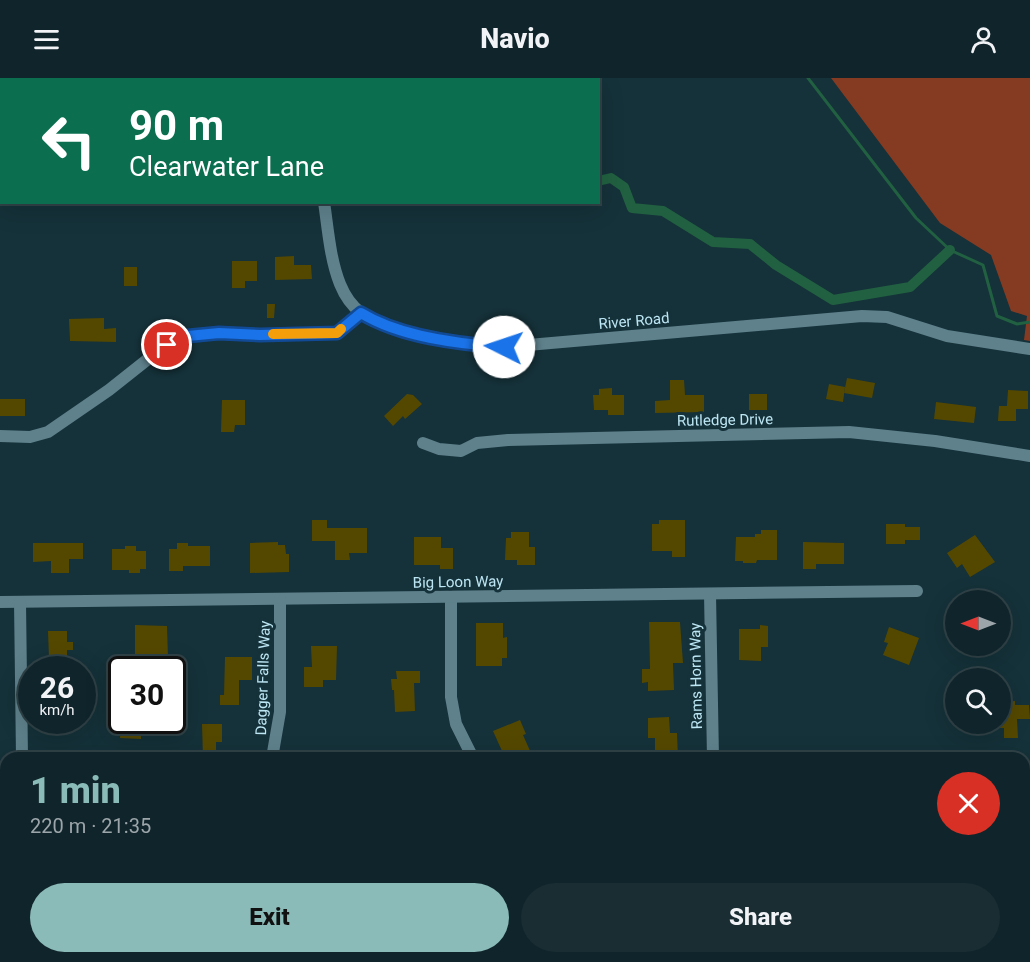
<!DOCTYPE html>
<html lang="en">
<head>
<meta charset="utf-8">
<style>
  :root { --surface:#10252b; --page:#192d33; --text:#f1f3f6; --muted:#9ca5a9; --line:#304247; --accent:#8bbbb9 }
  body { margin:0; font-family:Roboto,sans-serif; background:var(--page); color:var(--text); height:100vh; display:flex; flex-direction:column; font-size:22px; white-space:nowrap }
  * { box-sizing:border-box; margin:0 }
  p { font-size:20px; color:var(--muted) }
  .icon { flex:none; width:33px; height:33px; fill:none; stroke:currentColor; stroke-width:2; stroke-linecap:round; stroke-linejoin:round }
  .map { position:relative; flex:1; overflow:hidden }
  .details { position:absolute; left:0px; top:674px; width:1030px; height:212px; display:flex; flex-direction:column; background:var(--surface); border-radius:18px 18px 0 0; box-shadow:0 6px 24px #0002,0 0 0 2px var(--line) }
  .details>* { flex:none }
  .guide { position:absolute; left:0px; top:0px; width:600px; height:126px; box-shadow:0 6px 24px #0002,0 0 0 2px var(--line); background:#0b6e4f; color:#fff; overflow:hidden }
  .needle { width:39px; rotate:270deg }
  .controls { position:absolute; left:945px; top:512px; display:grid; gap:12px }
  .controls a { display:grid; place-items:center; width:66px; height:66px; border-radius:50%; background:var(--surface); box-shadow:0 6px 24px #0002,0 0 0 2px var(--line); font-size:30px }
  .speed { position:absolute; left:18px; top:578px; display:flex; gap:12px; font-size:30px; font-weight:700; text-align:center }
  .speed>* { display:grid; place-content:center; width:78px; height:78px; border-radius:50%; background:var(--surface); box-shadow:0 6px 24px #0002,0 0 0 2px var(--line); line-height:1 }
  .speed small { font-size:15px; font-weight:400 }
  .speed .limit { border:3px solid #111; border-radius:9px; background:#fff; color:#111 }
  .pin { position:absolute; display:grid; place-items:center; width:51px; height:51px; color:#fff; margin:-26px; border:3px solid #fff; border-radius:50%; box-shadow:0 2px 6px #0007 }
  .me { position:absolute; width:66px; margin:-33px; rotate:274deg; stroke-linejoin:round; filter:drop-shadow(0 0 4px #0008) }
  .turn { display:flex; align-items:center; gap:21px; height:126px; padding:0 30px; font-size:27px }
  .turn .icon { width:78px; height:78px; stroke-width:2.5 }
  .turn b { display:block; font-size:42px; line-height:51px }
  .round { display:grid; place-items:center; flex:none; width:63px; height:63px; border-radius:32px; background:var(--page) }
  .head { display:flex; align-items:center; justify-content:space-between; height:102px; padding:0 30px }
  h1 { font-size:36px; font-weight:800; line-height:45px; color:var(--accent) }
  .button { display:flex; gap:12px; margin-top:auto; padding:12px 30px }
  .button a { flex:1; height:69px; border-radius:36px; background:var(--accent); color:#111; font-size:24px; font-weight:800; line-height:69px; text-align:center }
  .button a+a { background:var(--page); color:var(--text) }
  header { display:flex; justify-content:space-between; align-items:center; height:78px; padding:0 30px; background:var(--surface); font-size:27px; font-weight:800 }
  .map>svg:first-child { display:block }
</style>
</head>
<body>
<header><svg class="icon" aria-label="menu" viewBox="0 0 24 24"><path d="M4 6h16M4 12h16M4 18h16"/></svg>Navio<svg class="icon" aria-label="person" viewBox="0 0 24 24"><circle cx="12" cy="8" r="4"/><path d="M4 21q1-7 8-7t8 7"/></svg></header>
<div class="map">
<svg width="1030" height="884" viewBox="0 0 1030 884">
  <rect width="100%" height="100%" fill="#153139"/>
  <path fill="#853b22" d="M 831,0 L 1030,0 L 1030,263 L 1024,262 L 1027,238 L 1011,233 L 991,177 L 940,145 Z"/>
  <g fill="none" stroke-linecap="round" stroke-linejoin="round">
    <path stroke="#216041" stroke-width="3" d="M 808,0 L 916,140 L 950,172 L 983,187 L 997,238 L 1017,246 L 1030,244"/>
    <g stroke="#216041" stroke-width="10">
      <path d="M 0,56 L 2,56"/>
      <path d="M 598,103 L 611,100 L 624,109 L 632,130 L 663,133 L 713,164 L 750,166 L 776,187 L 833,222 L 910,209 L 950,172"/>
    </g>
  </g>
  <g fill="#544801">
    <path d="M 294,178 L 294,187 L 311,187 L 312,201 L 275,202 L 275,179 Z"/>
    <path d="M 232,183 L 257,183 L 257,203 L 245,203 L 245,210 L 232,210 Z"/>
    <rect x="124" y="189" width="13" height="19"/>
    <path d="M 267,226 L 275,226 L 274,240 L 267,240 Z"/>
    <path d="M 104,240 L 104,251 L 116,250 L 116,264 L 70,263 L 69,241 Z"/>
    <path d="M 847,300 L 875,305 L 872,320 L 844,315 Z"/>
    <path d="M 670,302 L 684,302 L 685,317 L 704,317 L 704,334 L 655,335 L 655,323 L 670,322 Z"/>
    <path d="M 829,306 L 845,309 L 843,324 L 826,321 Z"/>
    <path d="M 612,310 L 612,317 L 624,317 L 624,337 L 608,337 L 608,332 L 594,332 L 593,317 L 599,317 L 599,311 Z"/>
    <path d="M 1008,312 L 1028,313 L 1028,331 L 1016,331 L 1016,343 L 998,343 L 999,328 L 1007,328 Z"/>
    <path d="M 407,316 L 413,317 L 422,326 L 405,341 L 403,338 L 393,348 L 384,338 Z"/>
    <rect x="749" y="316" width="18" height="16"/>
    <rect x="0" y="321" width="25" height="17"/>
    <path d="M 222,322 L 245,322 L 245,347 L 235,347 L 234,354 L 221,354 Z"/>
    <path d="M 936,324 L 976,329 L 974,345 L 934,341 Z"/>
    <path d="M 312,442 L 327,442 L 327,450 L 367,450 L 367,475 L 349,475 L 350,482 L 335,482 L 335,463 L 312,463 Z"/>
    <path d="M 659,442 L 685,442 L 685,479 L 672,479 L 672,473 L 652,473 L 652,446 L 659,446 Z"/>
    <path d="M 886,446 L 905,446 L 905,449 L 920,449 L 920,462 L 905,462 L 905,466 L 886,466 Z"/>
    <path d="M 761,452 L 777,452 L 777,482 L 757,482 L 756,485 L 743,485 L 743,483 L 735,483 L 736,459 L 755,459 L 755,456 L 761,456 Z"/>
    <path d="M 511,454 L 529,454 L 529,469 L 535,469 L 535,487 L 517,487 L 517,482 L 505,482 L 506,460 L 511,460 Z"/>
    <path d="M 975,457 L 995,484 L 970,499 L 962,486 L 957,490 L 947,475 Z"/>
    <path d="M 414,459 L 441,459 L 441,470 L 453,470 L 453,491 L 440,491 L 440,487 L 414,487 Z"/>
    <path d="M 278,464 L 278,467 L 285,467 L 286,476 L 289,476 L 289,494 L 250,495 L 250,465 Z"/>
    <path d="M 803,464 L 844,465 L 844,486 L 816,486 L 816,491 L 803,491 Z"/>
    <path d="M 33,465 L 83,465 L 83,481 L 69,481 L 69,495 L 51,495 L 51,483 L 33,484 Z"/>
    <path d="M 177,465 L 188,465 L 188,468 L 210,468 L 210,488 L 183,488 L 183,493 L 169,493 L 169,471 L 177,471 Z"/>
    <path d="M 125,468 L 136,468 L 136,473 L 146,473 L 146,491 L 140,491 L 140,495 L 129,495 L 129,492 L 112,492 L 112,471 L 125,471 Z"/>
    <path d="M 649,544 L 680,544 L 683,585 L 673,585 L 674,612 L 648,613 L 648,604 L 642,605 L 642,591 L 650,591 Z"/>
    <path d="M 476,545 L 503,545 L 503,560 L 507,559 L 507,580 L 502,580 L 502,588 L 476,588 Z"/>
    <path d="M 135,547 L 167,548 L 168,580 L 135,580 Z"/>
    <path d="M 760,547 L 768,548 L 768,569 L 761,569 L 761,583 L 739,582 L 739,551 L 760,551 Z"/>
    <path d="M 889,549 L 919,560 L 909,587 L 883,577 L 888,565 L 884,564 Z"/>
    <path d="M 48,553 L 67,553 L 67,564 L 73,564 L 73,572 L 67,572 L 67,579 L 49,580 Z"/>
    <path d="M 311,568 L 337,568 L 336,602 L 323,602 L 323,609 L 304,609 L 304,589 L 312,589 Z"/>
    <path d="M 225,579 L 252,579 L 252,602 L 239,602 L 239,627 L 220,627 L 220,617 L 224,617 Z"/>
    <path d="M 396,593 L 420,593 L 420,605 L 414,605 L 415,633 L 395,634 L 394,612 L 392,612 L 391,601 L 397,601 Z"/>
    <path d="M 1015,623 L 1015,627 L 1029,627 L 1030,641 L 1017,641 L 1018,660 L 1004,660 L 1004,650 L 1000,650 L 1000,624 Z"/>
    <path d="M 669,639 L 670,655 L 677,655 L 678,680 L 655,680 L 655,660 L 648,660 L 648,640 Z"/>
    <path d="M 121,642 L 141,642 L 141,661 L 120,660 Z"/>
    <path d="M 520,642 L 526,656 L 523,657 L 531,675 L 525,677 L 526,680 L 487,680 L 502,673 L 493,653 Z"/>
    <path d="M 202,646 L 222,646 L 222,664 L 216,664 L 216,680 L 203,680 Z"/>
  </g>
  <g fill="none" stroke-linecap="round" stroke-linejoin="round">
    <g stroke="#5e818b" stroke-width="12">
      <path d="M 303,0 L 303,2"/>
      <path d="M 324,124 C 328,151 330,181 340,206 C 344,216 352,228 361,235 C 390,258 467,266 504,269 L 862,238 L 887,239 L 947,258 L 1030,271"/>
      <path d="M 0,358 L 30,359 L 48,354 L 109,312 L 167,266 L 188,258 L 219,255 L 260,257 L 337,255 L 361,235"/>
      <path d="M 423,365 L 439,371 L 461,373 L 477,365 L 508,362 L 849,354 L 935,363 L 1030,378"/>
      <path d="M 710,516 L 713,680"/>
      <path d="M 451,519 L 451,619 L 456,646 L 473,680"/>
      <path d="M 0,524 L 917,513"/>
      <path d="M 20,524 L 22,680"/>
      <path d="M 272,680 L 280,634 L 280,521"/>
      <path d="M 1024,693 L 1030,692"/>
      <path d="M 25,879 L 25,884"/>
    </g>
    <path stroke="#5e818b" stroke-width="12" d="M 987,884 L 1030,881"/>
  </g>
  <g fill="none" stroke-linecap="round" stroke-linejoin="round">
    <defs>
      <path id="route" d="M 167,267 L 188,258 L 219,255 L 260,257 L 337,255 L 361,235 C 400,259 458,266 504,269"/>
    </defs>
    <use href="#route" stroke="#114b97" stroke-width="15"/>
    <use href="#route" stroke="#1a73e8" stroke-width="10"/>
    <path stroke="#f59e0b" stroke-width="10" d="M 273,256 L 337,255 L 341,251"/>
  </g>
  <g text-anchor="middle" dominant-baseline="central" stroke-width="6" stroke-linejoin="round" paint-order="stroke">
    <g font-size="15" fill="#bce6f3" stroke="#153139">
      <text transform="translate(634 243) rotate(-5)">River Road</text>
      <text transform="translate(725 342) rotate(-1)">Rutledge Drive</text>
      <text transform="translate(458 504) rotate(-1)">Big Loon Way</text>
      <text transform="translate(696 598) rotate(-91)">Rams Horn Way</text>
      <text transform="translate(263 600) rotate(-88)">Dagger Falls Way</text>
    </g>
  </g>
</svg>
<div class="controls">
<a><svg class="needle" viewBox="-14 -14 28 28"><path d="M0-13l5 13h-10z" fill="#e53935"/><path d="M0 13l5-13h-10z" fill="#9ca5a9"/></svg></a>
<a><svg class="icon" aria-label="search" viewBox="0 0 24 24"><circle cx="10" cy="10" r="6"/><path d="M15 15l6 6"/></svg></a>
</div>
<div class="speed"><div>26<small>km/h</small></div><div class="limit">30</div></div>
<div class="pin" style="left:167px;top:267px;background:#d93025"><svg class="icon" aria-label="arrive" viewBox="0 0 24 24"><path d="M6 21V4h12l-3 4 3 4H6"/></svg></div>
<svg class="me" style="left:504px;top:269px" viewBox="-20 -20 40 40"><circle r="19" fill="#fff"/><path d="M0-13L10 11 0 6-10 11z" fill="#1a73e8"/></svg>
<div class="guide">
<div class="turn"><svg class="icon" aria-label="left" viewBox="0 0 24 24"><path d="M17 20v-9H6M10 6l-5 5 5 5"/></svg><div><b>90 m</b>Clearwater Lane</div></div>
</div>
<section class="details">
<div class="head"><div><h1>1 min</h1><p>220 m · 21:35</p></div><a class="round" style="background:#d93025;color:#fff"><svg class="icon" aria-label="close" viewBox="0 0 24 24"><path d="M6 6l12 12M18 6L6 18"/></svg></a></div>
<div class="button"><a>Exit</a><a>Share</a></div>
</section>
</div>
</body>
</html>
